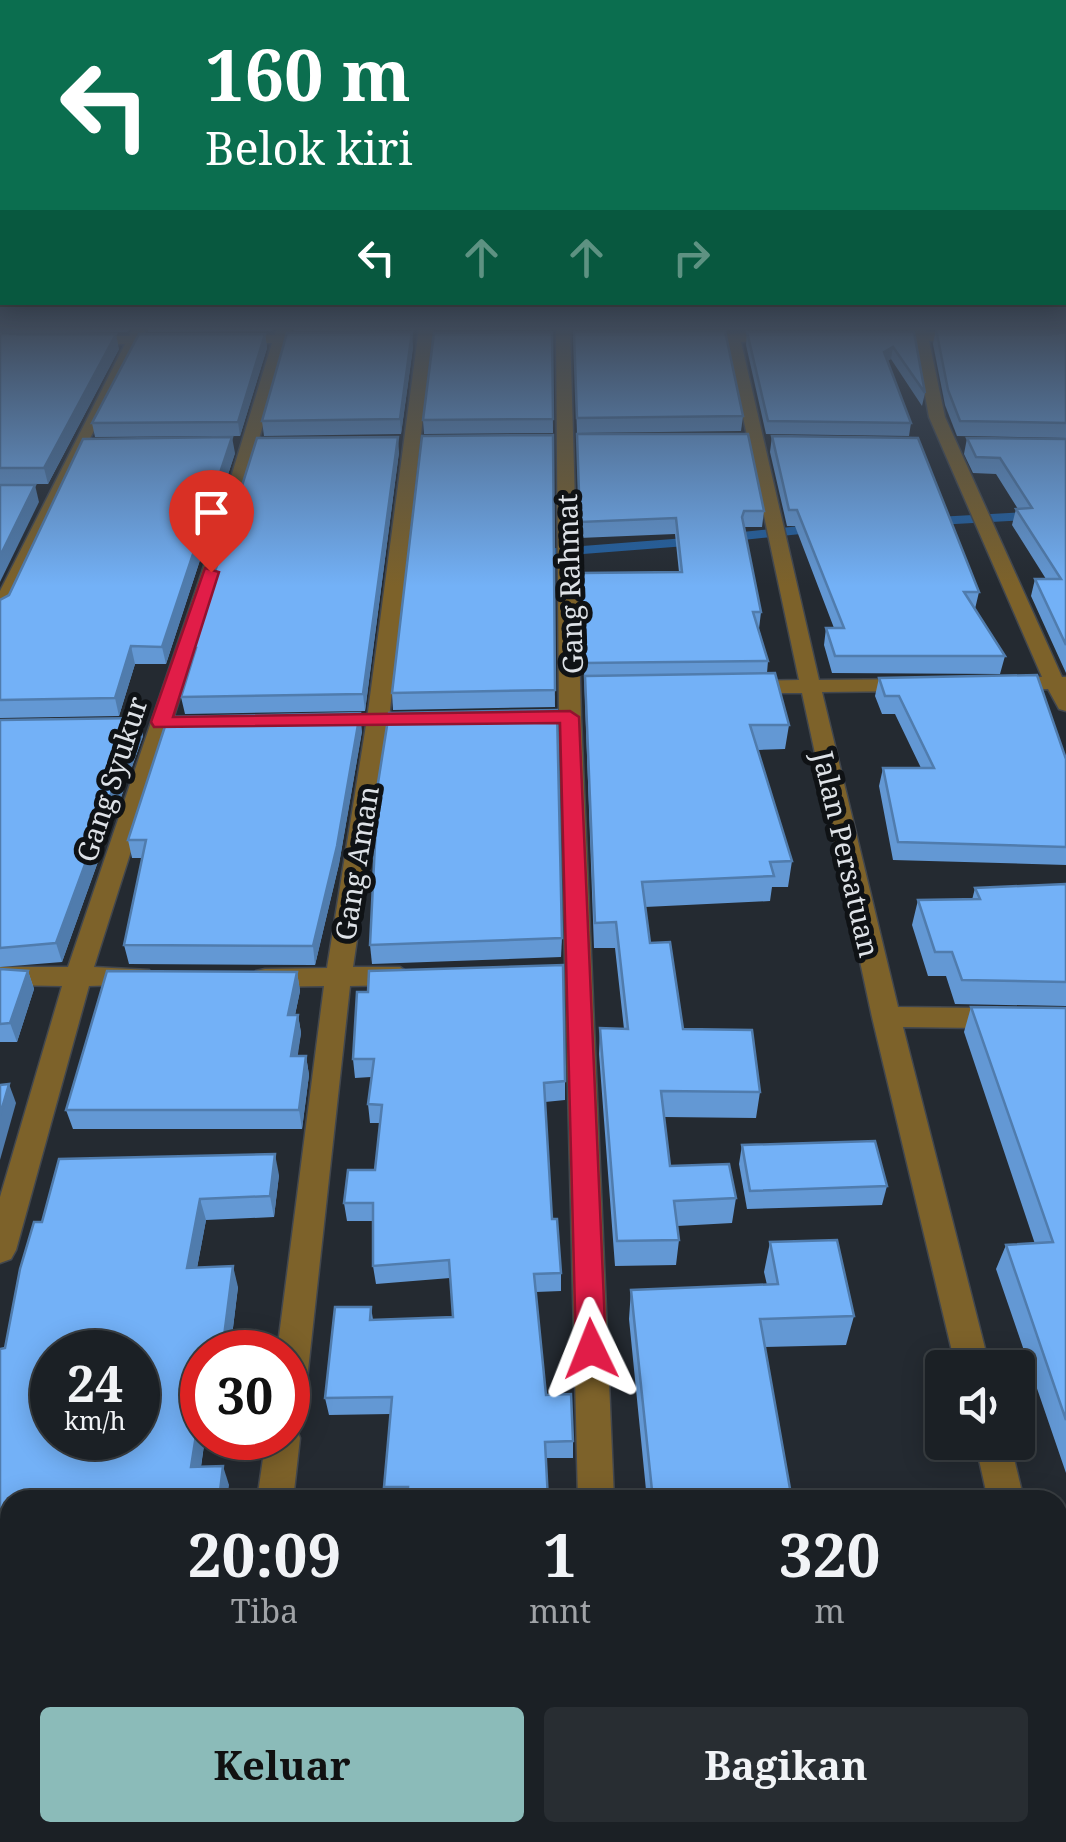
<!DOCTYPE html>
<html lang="id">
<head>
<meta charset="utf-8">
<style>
  :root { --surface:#1b2025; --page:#282d32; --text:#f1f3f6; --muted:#a0a3a7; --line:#393e42; --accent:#8bbbb9 }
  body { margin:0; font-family:"Noto Serif",serif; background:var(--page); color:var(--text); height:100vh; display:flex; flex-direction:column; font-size:38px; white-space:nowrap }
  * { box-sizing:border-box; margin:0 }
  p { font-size:32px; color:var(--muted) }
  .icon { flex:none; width:55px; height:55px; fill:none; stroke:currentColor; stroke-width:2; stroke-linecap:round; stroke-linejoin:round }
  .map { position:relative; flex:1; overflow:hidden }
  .details { position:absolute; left:0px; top:1490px; width:1068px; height:352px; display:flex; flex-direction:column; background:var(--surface); border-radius:30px 30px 0 0; box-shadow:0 5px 25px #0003,0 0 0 2px var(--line) }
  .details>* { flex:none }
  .guide { position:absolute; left:0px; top:0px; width:1068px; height:305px; box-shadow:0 5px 25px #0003,0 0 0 2px var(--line); background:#0b6e4f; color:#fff; overflow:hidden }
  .tools { position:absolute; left:925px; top:1350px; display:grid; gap:20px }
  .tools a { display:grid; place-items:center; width:110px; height:110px; border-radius:10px; background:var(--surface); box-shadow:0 5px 25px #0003,0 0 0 2px var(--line); font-size:50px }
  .speed { position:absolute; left:30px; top:1330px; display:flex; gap:20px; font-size:50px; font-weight:700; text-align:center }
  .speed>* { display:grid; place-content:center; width:130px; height:130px; border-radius:50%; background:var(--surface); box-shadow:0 5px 25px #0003,0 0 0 2px var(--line); line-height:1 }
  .speed small { font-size:25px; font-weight:400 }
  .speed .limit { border:15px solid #d22; background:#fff; color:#111 }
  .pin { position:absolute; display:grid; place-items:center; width:85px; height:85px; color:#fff; margin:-102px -42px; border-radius:50% 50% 50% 0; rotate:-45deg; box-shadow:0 0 10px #0007 }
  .pin .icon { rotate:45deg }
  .me { position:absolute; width:110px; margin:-55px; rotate:358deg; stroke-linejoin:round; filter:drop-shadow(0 0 8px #0008) }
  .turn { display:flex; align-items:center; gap:35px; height:210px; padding:0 40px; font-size:45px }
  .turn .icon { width:130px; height:130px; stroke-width:2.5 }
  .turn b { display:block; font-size:70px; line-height:85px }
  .lanes { display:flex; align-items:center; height:95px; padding:0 40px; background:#0003; justify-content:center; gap:50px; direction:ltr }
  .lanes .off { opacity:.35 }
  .eta { display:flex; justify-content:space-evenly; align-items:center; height:170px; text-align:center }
  .eta b { font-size:60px; font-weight:700; line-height:70px }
  .primary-button { display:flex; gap:20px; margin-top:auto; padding:20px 40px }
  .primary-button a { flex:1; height:115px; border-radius:10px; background:var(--accent); color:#111; font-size:40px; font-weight:700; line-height:115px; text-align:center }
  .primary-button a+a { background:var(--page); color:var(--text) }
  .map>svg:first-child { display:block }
</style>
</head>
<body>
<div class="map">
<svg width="1066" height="1842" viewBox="0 0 1066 1842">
  <rect width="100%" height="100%" fill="#242a31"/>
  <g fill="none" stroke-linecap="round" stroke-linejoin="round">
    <g stroke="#2360a0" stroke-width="8">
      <path d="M 937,521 L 1025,516"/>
      <path d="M 733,537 L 810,529"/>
      <path d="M 544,553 L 686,542"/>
    </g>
    <defs>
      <g id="street">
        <path d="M 134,328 L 146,328 L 143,336 L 166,336 L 173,340 L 166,344 L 139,344 L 86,446 L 10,611 L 0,617 L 0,591 L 125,344 L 86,344 L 79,340 L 86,336 L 129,336 Z"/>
        <path d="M 277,328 L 291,328 L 289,335 L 316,335 L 323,339 L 316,343 L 287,343 L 220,572 L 94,967 L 149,970 L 153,977 L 149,984 L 89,986 L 16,1250 L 11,1259 L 0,1263 L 0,1197 L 62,986 L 0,985 L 0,967 L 68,967 L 202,572 L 272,343 L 231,343 L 224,339 L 231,335 L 275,335 Z"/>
        <path d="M 419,328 L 433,328 L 389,719 L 353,967 L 400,967 L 413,976 L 400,985 L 350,986 L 305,1398 L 300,1409 L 288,1414 L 288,1352 L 277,1352 L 324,986 L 265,987 L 256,985 L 252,978 L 256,971 L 265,969 L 327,968 L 367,719 Z"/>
        <path d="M 556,328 L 570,328 L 581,717 L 614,1500 L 578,1500 L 559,717 Z"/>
        <path d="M 910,328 L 924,328 L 926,332 L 966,332 L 973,336 L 966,340 L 929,341 L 945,417 L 1062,677 L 1066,677 L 1066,711 L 1059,709 L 1048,689 L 1007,690 L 997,684 L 1007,678 L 1042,677 L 929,417 L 915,341 L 881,341 L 874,337 L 881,333 L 912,332 Z"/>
        <path d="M 781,333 L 786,334 L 786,340 L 741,342 L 819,680 L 912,679 L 922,685 L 912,691 L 822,692 L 898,1007 L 1066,1009 L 1066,1029 L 903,1027 L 990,1368 L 956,1368 L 872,1017 L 802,693 L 747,693 L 737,687 L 747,681 L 799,680 L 727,342 L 696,342 L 689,338 L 696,334 Z"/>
        <path d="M 288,1423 L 295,1426 L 300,1438 L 293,1500 L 257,1500 L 266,1438 L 288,1438 Z"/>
        <path d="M 975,1442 L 1010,1442 L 1024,1500 L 988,1500 Z"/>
        <path d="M 638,1832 L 680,1832 L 681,1842 L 639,1842 Z"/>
      </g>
      <g id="secondary">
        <path d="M 1066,1680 L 1066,1720 L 1058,1721 L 1058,1681 Z"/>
        <rect x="0" y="1716" width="10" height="40"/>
      </g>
    </defs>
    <use href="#street" stroke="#42474e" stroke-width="3"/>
    <use href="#secondary" stroke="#42474e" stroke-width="3"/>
    <use href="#street" fill="#7d622a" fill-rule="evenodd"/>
    <use href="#secondary" fill="#ac8118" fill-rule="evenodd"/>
  </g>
  <g fill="#6398d4">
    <path d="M 0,328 L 131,328 L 127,332 L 4,334 L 119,349 L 48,484 L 0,484 Z"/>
    <path d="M 148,328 L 274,328 L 272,331 L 148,332 Z"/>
    <path d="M 293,328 L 416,328 L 415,330 L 294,331 Z"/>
    <path d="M 435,328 L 554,328 L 552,330 L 436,330 Z"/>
    <path d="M 572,328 L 907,328 L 574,330 Z"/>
    <path d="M 1066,328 L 1066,438 L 957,436 L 945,405 L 933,344 L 936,329 Z"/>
    <path d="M 552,332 L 553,433 L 424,434 L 423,420 Z"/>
    <path d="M 747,332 L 914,332 L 925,393 L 922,406 L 891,359 L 887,361 L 911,423 L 909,436 L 766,434 L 746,345 Z"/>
    <path d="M 265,334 L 267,348 L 240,436 L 95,437 L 92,423 Z"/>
    <path d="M 574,346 L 743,416 L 741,431 L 577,433 Z"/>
    <path d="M 413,347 L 401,434 L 264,436 L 262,421 Z"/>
    <path d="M 577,434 L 764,511 L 762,527 L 744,527 L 761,612 L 759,629 L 768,661 L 767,673 L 789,725 L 785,749 L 758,750 L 792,861 L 788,887 L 772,887 L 770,901 L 645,907 L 650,943 L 683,1029 L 760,1092 L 756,1118 L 664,1117 L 670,1166 L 736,1198 L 732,1223 L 677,1226 L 679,1240 L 676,1265 L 615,1266 L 599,1054 L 600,1028 L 624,1029 L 615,948 L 594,948 L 581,589 L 581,573 L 679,572 L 675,534 L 579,538 Z"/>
    <path d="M 553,435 L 555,707 L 393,710 L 392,693 Z"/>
    <path d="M 772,436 L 979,592 L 975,609 L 1005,656 L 1000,674 L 832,673 L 824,645 L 826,628 L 834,628 L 795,526 L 787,526 L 770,452 Z"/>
    <path d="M 967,438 L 1066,439 L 1066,673 L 1031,596 L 1035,579 L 1046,579 L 1012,525 L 1016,509 L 1018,509 L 996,474 L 973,473 L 964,454 Z"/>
    <path d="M 399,452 L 365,711 L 185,714 L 181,697 L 193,658 L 191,648 Z"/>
    <path d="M 235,453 L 166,664 L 135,664 L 119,716 L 0,718 L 0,600 Z"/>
    <path d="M 879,678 L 1066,759 L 1066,865 L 893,860 L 879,786 L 883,768 L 921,768 L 895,714 L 882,714 L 875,696 Z"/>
    <path d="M 139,718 L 143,736 L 62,962 L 0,967 L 0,720 Z"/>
    <path d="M 362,731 L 339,864 L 315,965 L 129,964 L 124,945 L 142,858 L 132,858 L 128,840 Z"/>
    <path d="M 1066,884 L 1066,1006 L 955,1004 L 946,976 L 928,976 L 912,925 L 918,900 L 972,900 L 975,888 Z"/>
    <path d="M 562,938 L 561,957 L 372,964 L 370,945 Z"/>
    <path d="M 0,969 L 28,971 L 34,989 L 17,1042 L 0,1042 Z"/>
    <path d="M 297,972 L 300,991 L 295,1015 L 298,1015 L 301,1033 L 297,1056 L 306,1056 L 309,1075 L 302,1129 L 73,1129 L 66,1110 Z"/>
    <path d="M 357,992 L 565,1081 L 565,1100 L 545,1102 L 552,1219 L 561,1273 L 561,1291 L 536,1292 L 546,1395 L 573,1441 L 573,1458 L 546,1458 L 548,1500 L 386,1500 L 384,1487 L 390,1414 L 329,1415 L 325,1398 L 371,1307 L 373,1320 L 453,1317 L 450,1278 L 376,1284 L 373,1266 L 373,1221 L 347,1221 L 344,1203 L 375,1170 L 380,1123 L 370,1123 L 368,1104 L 371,1077 L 355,1078 L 353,1059 Z"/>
    <path d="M 971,1007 L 1066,1008 L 1066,1473 L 996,1269 L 1006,1245 L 1035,1244 L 964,1032 Z"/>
    <path d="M 742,1145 L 887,1186 L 882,1205 L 747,1209 L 739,1164 Z"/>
    <path d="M 279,1175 L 274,1217 L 206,1220 L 197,1268 L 238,1287 L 230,1352 L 202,1352 L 202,1438 L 205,1438 L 201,1467 L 229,1485 L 10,1500 L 10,1653 L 0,1653 L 0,1349 L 5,1348 L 42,1222 Z"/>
    <path d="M 770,1242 L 854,1316 L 846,1345 L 765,1347 L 792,1500 L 647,1500 L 629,1319 L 631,1290 L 767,1285 L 764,1272 Z"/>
  </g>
  <g fill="#507cad">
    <path d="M 412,332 L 413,347 L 401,434 L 400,419 Z"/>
    <path d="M 116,334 L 119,349 L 48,484 L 44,468 Z"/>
    <path d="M 265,334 L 267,348 L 240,436 L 238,422 Z"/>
    <path d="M 893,347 L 891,359 L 881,364 L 884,352 Z"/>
    <path d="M 232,437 L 235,453 L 166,664 L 162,647 Z"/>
    <path d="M 398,437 L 399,452 L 365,711 L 363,694 Z"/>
    <path d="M 35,485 L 39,502 L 0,582 L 0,556 Z"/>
    <path d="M 131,646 L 135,664 L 119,716 L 115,698 Z"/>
    <path d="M 360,713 L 362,731 L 339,864 L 315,965 L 313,946 Z"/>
    <path d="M 139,718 L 143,736 L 62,962 L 56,943 Z"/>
    <path d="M 28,971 L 34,989 L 17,1042 L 10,1023 Z"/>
    <path d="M 297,972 L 300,991 L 291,1034 L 288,1015 Z"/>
    <path d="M 298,1015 L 301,1033 L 295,1075 L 291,1056 Z"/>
    <path d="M 306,1056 L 309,1075 L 302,1129 L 299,1110 Z"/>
    <path d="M 9,1084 L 16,1103 L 0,1160 L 0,1115 Z"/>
    <path d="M 275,1154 L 279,1175 L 274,1217 L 270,1196 Z"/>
    <path d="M 200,1199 L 206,1220 L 193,1289 L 187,1268 Z"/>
    <path d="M 233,1266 L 238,1287 L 230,1352 L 222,1352 Z"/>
    <path d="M 202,1397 L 202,1438 L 205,1438 L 198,1486 L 191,1467 Z"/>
    <path d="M 223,1466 L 229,1485 L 227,1500 L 219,1500 Z"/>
    <path d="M 140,1832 L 154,1832 L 153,1842 L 139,1842 Z"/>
  </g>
  <g fill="#73b1f7" stroke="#507cad" stroke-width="2.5" fill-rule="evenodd">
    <path d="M 1066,328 L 1066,423 L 960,421 L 948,390 L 936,329 Z"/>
    <path d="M 725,331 L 743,416 L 577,418 L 574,332 Z"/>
    <path d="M 412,332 L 400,419 L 262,421 L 287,333 Z"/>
    <path d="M 552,332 L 553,419 L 423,420 L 434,333 Z"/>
    <path d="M 747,332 L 914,332 L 925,393 L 893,347 L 884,352 L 911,423 L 768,421 Z"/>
    <path d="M 0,334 L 116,334 L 44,468 L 0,468 Z"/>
    <path d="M 139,334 L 265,334 L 238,422 L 92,423 Z"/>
    <path d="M 577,434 L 748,434 L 764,511 L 744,511 L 742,517 L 761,612 L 753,612 L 768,661 L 584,663 L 581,573 L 682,572 L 676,518 L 580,522 Z"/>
    <path d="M 553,435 L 555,690 L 392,693 L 422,436 Z"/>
    <path d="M 772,436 L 918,438 L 979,592 L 964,592 L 1005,656 L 835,656 L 826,628 L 844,628 L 797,510 L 789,510 Z"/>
    <path d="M 232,437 L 162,647 L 131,646 L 115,698 L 0,700 L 0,600 L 9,595 L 83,439 Z"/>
    <path d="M 398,437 L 363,694 L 181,697 L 196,648 L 191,648 L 257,438 Z"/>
    <path d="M 967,438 L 1066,439 L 1066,645 L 1035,579 L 1061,579 L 1016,509 L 1032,508 L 1000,458 L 976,457 Z"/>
    <path d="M 0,485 L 35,485 L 0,556 Z"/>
    <path d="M 775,673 L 789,725 L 750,725 L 792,861 L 770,862 L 774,876 L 642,882 L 650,943 L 670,942 L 683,1029 L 752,1030 L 760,1092 L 661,1091 L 670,1166 L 729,1164 L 736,1198 L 674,1201 L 679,1240 L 617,1241 L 600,1028 L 628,1029 L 616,922 L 595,923 L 585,676 Z"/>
    <path d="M 1037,675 L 1066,759 L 1066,847 L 898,842 L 883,768 L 934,768 L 899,696 L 885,696 L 879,678 Z"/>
    <path d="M 557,710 L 562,938 L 370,945 L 378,783 L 389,713 Z"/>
    <path d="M 360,713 L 337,846 L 313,946 L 124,945 L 146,840 L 128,840 L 168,717 Z"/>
    <path d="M 139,718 L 56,943 L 0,948 L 0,720 Z"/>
    <path d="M 1066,884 L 1066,982 L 962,980 L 952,952 L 935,952 L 918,900 L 980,899 L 975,888 Z"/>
    <path d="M 563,965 L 565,1081 L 544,1083 L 552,1219 L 557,1219 L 561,1273 L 534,1274 L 546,1395 L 571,1394 L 573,1441 L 545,1442 L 548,1500 L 407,1500 L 408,1487 L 384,1487 L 392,1397 L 325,1398 L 335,1307 L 371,1307 L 370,1320 L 453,1317 L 449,1260 L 373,1266 L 373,1203 L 344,1203 L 348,1170 L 375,1170 L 382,1105 L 368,1104 L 374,1059 L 353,1059 L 357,992 L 368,992 L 369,971 Z"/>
    <path d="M 0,969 L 28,971 L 10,1023 L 0,1024 Z"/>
    <path d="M 107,971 L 297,972 L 288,1015 L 298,1015 L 291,1056 L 306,1056 L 299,1110 L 66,1110 Z"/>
    <path d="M 971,1007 L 1066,1008 L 1066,1420 L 1006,1245 L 1053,1242 Z"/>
    <path d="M 9,1084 L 0,1115 L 0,1085 Z"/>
    <path d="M 875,1141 L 887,1186 L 750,1191 L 742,1145 Z"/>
    <path d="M 275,1154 L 270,1196 L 200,1199 L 187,1268 L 233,1266 L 222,1352 L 202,1352 L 202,1397 L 191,1467 L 223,1466 L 219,1500 L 10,1500 L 10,1635 L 0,1636 L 0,1349 L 5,1348 L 20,1269 L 34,1222 L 42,1222 L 59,1159 ZM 52,1352 L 138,1352 L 138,1438 L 52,1438 Z"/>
    <path d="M 837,1240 L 854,1316 L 760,1319 L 792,1500 L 653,1500 L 631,1290 L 778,1284 L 770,1242 Z"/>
    <path d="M 84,1832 L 140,1832 L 139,1842 L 26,1842 L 83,1837 Z"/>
    <path d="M 707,1832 L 749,1832 L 750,1842 L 708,1842 Z"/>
  </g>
  <linearGradient id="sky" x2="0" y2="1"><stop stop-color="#14171b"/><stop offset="0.56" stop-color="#3f4a5a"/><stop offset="1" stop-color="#3f4a5a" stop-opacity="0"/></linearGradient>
  <rect width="1066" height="586" fill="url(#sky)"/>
  <path fill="#e11d48" stroke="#92132f" stroke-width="2.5" d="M 205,568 L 219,572 L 173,717 L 570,711 L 579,717 L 606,1349 L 601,1358 L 591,1362 L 580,1358 L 576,1349 L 560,723 L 154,727 L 151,722 Z"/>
  <g text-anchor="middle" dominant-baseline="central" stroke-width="10" stroke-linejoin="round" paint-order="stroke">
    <g font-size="28" fill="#dee2e7" stroke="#0f1215">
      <text transform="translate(569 584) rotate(-92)">Gang Rahmat</text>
      <text transform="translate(111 779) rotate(-72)">Gang Syukur</text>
      <text transform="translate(847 854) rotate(77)">Jalan Persatuan</text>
      <text transform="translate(356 863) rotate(-81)">Gang Aman</text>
    </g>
  </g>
</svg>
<div class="tools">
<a><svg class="icon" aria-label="sound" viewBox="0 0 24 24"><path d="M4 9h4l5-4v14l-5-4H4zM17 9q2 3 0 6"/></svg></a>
</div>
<div class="speed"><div>24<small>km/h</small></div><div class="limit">30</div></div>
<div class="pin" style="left:211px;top:572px;background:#d93025"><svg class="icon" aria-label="arrive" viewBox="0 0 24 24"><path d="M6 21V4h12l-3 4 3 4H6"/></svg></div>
<svg class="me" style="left:591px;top:1349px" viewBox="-20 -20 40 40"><path d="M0-17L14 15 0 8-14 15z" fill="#e11d48" stroke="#fff" stroke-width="4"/></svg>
<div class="guide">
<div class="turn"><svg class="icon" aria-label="left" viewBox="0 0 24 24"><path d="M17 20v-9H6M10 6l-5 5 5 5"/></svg><div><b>160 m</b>Belok kiri</div></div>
<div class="lanes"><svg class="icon" aria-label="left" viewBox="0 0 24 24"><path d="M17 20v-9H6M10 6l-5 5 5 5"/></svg><svg class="icon off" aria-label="ahead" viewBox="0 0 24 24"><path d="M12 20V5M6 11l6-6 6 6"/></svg><svg class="icon off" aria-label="ahead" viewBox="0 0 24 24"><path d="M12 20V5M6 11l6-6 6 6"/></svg><svg class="icon off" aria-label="right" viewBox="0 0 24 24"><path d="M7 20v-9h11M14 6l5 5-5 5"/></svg></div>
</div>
<section class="details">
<div class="eta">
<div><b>20:09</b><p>Tiba</p></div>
<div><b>1</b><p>mnt</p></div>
<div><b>320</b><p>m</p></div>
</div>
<div class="primary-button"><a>Keluar</a><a>Bagikan</a></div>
</section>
</div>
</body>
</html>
